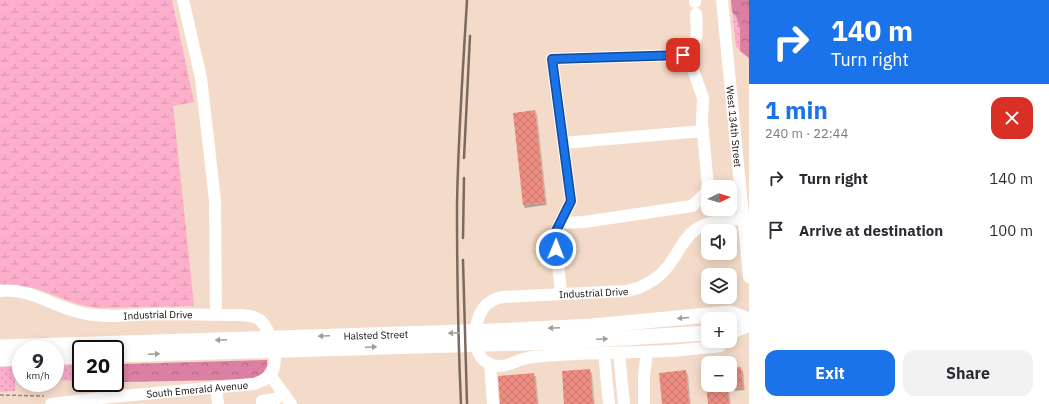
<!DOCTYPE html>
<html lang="en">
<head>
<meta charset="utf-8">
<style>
  :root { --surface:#fff; --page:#f2f2f3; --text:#2b2b33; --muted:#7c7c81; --accent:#1a73e8 }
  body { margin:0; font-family:"IBM Plex Sans",sans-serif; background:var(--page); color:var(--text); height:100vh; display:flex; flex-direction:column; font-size:15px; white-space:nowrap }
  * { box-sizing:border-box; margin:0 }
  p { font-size:13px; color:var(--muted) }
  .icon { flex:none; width:22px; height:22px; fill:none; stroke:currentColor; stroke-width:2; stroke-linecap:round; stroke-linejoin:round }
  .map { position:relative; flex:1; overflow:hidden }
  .sheet { display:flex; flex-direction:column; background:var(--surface); width:300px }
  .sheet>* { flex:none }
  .banner { background:#1a73e8; color:#fff; overflow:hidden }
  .needle { width:26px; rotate:85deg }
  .fabs { position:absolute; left:701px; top:180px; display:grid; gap:8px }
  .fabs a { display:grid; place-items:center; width:36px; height:36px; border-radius:8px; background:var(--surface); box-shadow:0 2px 10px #0003; font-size:20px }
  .speed { position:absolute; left:12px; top:340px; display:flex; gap:8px; font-size:20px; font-weight:700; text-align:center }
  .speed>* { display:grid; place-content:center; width:52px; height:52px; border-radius:50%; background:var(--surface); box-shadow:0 2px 10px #0003; line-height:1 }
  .speed small { font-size:10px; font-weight:400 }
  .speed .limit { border:2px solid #111; border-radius:6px; background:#fff; color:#111 }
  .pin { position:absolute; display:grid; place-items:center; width:34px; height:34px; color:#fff; margin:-17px; border-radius:8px; box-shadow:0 2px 6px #0006 }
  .me { position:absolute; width:44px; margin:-22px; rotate:1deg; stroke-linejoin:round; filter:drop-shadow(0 0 3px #0008) }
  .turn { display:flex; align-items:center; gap:14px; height:84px; padding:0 16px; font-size:18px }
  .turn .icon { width:52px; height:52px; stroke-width:2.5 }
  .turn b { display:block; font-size:28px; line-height:34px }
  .round { display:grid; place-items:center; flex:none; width:42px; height:42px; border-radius:12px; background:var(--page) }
  .summary { display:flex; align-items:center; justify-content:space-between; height:68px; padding:0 16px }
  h1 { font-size:24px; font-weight:700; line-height:30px; color:var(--accent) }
  .action { display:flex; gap:8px; margin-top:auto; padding:8px 16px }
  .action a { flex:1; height:46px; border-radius:12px; background:var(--accent); color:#fff; font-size:16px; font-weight:700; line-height:46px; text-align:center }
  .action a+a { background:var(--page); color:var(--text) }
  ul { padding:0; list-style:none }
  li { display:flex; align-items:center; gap:12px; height:52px; padding:0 16px }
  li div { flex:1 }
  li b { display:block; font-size:15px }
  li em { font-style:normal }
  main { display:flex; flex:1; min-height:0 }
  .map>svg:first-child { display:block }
</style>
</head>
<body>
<main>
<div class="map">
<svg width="749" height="404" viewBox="0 0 749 404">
  <defs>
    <pattern id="grass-dots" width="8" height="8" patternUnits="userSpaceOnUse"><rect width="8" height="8" fill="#fcaeca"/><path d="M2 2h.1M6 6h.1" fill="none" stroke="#d794ac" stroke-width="1.8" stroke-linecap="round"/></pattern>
    <pattern id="forest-crowns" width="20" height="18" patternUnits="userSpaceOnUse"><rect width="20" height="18" fill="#dc80a3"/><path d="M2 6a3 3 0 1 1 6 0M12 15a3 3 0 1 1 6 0" fill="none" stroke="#b16783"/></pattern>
    <pattern id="wetland-marsh" width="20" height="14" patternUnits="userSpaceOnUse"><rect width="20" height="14" fill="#fcaeca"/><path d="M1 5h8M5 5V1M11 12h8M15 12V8" fill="none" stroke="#d794ac"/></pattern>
    <pattern id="building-cross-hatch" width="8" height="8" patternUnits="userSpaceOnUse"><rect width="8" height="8" fill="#ed8d82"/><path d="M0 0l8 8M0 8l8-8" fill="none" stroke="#ca786f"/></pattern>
    <filter id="shadow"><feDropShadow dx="1.5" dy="3" stdDeviation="0" flood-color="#0004"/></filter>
  </defs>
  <rect width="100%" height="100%" fill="#f4dbc9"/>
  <g fill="url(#grass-dots)">
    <path d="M 731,0 L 749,0 L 749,58 L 736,47 Z"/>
    <path d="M 115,364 L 124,364 L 123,382 L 115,382 Z"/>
    <path d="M 81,365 L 81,381 L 55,380 L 55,366 Z"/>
    <path d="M 21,366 L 21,379 L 15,380 L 15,391 L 0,392 L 0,367 Z"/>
  </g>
  <g fill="url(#forest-crowns)">
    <path d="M 731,0 L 747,0 L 749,2 L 749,58 L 740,51 L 740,29 L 736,16 L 732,12 Z"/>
    <path d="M 267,360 L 267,366 L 263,373 L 255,378 L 222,380 L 123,382 L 124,364 Z"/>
  </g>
  <path fill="url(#wetland-marsh)" d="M 0,0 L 172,0 L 194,102 L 173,106 L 194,306 L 99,308 L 81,305 L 34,288 L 0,284 Z"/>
  <g fill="url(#building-cross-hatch)" filter="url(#shadow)">
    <path d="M 535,110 L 545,202 L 523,205 L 513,113 Z"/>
    <path d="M 741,367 L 743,387 L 730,388 L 730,368 Z"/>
    <path d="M 590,369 L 593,404 L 564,404 L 562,371 Z"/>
    <path d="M 686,370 L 689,404 L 662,404 L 659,373 Z"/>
    <path d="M 534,373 L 537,404 L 500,404 L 498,376 Z"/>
    <path d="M 706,385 L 727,385 L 729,404 L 708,404 Z"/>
  </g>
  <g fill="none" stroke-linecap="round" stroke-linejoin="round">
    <g stroke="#9a887b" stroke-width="1.5" stroke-dasharray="4 2" stroke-linecap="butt">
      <path d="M 748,0 L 749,6"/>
      <path d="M 0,395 L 44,396"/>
    </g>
    <g stroke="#fff" stroke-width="12">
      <path d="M 183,0 L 201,78 L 215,200 L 216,315"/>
      <path d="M 695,0 L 695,2"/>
      <path id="s1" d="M 722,0 L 749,277"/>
      <path d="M 683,55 C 700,39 697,36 696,14"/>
      <path d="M 563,143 L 703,131"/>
      <path d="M 560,223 L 584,222 L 692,206 L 708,191"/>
      <path id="s2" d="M 0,291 C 32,287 57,310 87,314 C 109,318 132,315 154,314 C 183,314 213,315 242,315 C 248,316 255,316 260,320 C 270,329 277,354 274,367 C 273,370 272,373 270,375"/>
      <path d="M 561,294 L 555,233 L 571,201 L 552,59 L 683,55 L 692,67 L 703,98 L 702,122 L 708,187"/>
      <path id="s3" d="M 720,346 C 703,348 686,350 669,351 C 627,353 585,352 544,356 C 537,356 530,357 523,359 C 514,362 507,367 497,366 C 468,362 471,320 487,304 C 492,300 497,298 503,297 L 626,291 C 645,288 663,276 673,259 C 680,249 685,237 695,230 C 709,220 726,220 742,219"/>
      <path d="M 604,353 L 609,404"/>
      <path d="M 619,353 L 624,404"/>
      <path d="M 490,364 L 493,404"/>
      <path d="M 270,375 L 291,404"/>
      <path d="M 216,387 L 218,404"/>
      <path id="s4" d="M 51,404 L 100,398 L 254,384 L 264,380 L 270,375"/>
      <path d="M 262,404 L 262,401 L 275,399 L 284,394"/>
      <path d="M 644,404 L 644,376 L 647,352"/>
    </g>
    <g stroke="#fff" stroke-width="15">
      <path d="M 730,332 L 749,324"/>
      <path id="s5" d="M 0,347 L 493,331 L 592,326 L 730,313 L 749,320"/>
      <path d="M 115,355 L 556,342 L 708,333"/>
      <path d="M 55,357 L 81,356"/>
      <path d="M 0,359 L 21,358"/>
    </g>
    <g stroke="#7a6a5f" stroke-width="2.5">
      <path d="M 464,158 L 470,36"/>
      <path d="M 463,238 L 464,178"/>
      <path d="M 463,260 L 467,404"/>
      <path d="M 461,404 C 458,338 457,272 457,206 C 458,138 463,69 467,0"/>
    </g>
  </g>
  <defs><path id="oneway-solid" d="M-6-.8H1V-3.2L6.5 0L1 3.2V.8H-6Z"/></defs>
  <g fill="#a19d9b">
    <use href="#oneway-solid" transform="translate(683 318) rotate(175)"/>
    <use href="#oneway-solid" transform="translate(554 328) rotate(177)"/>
    <use href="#oneway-solid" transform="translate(454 333) rotate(178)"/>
    <use href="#oneway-solid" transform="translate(324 336) rotate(178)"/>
    <use href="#oneway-solid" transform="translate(602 339) rotate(-3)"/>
    <use href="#oneway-solid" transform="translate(221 340) rotate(178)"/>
    <use href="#oneway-solid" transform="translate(371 347) rotate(-2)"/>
    <use href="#oneway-solid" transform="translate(154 354) rotate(-2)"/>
  </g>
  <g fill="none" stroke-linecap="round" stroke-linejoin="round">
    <defs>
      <path id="route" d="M 556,249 L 555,233 L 571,201 L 552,59 L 683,55"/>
    </defs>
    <use href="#route" stroke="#114b97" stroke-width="10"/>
    <use href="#route" stroke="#1a73e8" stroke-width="7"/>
  </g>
  <g text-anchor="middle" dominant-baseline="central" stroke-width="4" stroke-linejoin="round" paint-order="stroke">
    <g font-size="10" fill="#130b06" stroke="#f4dbc9">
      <text stroke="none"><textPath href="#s1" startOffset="127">West 134th Street</textPath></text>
      <text stroke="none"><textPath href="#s3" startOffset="409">Industrial Drive</textPath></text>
      <text stroke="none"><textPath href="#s2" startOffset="162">Industrial Drive</textPath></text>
      <text stroke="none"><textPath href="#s5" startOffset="376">Halsted Street</textPath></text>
      <text stroke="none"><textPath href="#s4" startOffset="147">South Emerald Avenue</textPath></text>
    </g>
  </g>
</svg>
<div class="fabs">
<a><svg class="needle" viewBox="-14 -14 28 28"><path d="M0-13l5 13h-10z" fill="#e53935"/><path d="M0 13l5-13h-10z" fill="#7c7c81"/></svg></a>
<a><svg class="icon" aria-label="sound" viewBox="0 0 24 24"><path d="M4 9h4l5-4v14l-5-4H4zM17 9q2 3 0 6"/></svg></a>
<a><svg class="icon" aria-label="layers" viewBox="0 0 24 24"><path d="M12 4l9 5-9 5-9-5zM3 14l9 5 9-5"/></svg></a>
<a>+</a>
<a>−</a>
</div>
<div class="speed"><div>9<small>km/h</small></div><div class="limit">20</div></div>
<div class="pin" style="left:683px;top:55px;background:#d93025"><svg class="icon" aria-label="arrive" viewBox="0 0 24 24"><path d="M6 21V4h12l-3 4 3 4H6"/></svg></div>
<svg class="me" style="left:556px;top:249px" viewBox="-20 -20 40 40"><circle r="17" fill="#1a73e8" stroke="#fff" stroke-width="3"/><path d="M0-11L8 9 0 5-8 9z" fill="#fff"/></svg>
</div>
<section class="sheet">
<div class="banner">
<div class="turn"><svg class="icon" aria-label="right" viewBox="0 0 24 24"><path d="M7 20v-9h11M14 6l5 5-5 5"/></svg><div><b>140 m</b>Turn right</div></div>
</div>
<div class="summary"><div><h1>1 min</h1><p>240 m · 22:44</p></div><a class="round" style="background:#d93025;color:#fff"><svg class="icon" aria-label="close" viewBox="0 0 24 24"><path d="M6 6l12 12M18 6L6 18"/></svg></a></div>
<ul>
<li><svg class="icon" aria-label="right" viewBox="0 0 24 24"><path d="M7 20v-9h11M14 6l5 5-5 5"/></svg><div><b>Turn right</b></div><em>140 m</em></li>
<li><svg class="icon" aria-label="arrive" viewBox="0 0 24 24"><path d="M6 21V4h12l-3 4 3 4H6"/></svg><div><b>Arrive at destination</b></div><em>100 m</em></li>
</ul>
<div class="action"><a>Exit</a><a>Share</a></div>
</section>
</main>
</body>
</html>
